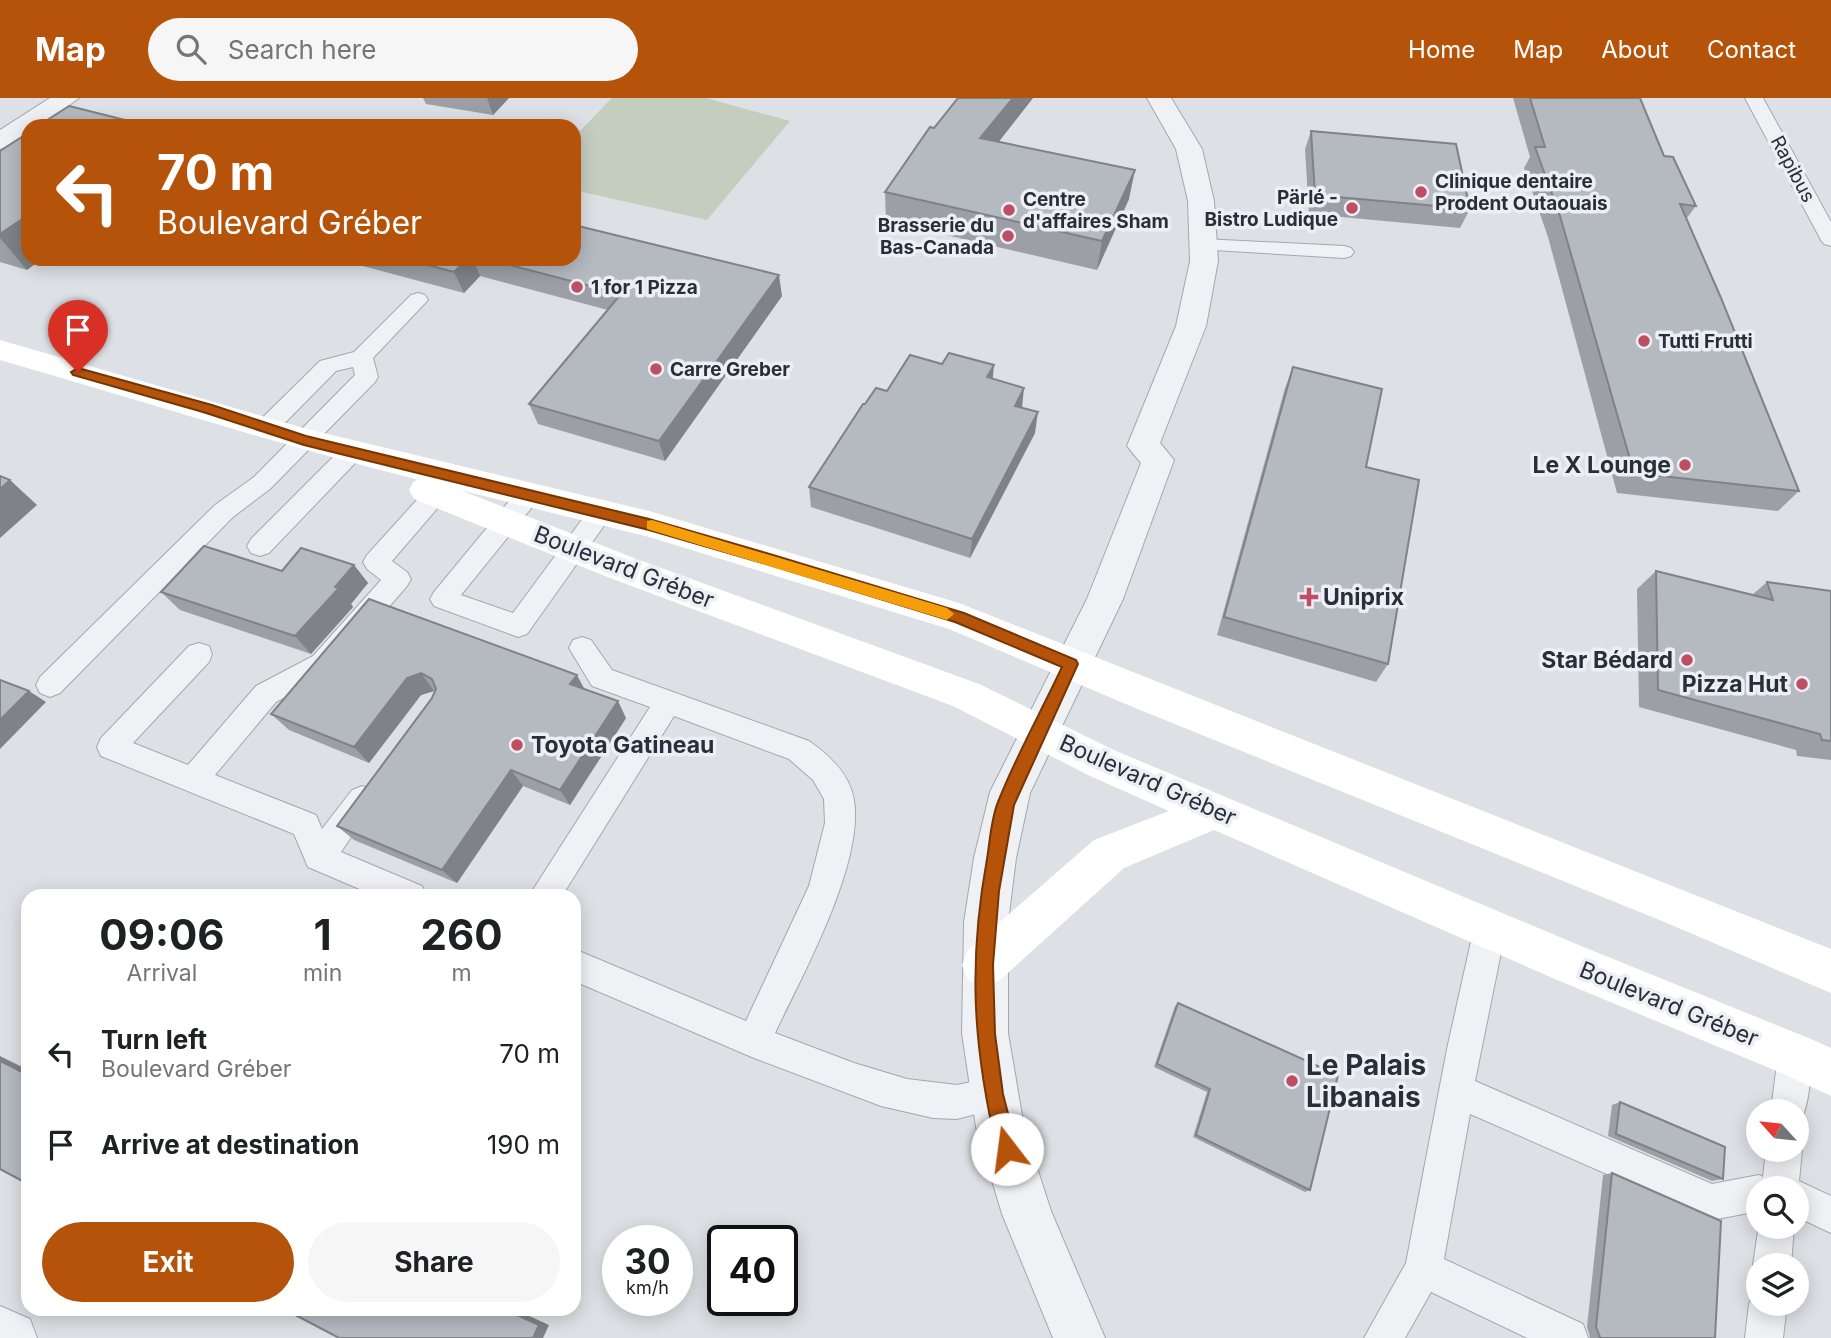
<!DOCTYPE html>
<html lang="en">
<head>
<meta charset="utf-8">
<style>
  :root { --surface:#fff; --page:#f6f6f6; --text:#202124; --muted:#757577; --accent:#b45309 }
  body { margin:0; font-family:Inter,sans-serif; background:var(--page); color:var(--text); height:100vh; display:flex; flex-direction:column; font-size:26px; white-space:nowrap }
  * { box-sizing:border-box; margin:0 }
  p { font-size:23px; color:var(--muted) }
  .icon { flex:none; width:38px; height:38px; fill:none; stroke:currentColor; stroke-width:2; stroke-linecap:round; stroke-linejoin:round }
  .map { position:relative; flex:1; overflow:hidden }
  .panel { position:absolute; left:21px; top:791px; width:560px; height:427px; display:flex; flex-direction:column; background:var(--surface); border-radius:21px; box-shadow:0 4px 18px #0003 }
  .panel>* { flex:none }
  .top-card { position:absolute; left:21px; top:21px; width:560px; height:147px; border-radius:21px; box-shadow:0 4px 18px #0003; background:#b45309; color:#fff; overflow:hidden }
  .needle { width:46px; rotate:297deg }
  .controls { position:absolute; left:1746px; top:1001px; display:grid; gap:14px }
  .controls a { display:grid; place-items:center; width:63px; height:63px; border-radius:50%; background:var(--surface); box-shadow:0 4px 18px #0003; font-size:35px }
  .speed { position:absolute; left:602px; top:1127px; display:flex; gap:14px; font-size:35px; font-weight:700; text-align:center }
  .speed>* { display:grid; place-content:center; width:91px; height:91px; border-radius:50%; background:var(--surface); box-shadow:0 4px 18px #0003; line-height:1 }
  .speed small { font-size:18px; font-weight:400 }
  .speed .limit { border:4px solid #111; border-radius:10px; background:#fff; color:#111 }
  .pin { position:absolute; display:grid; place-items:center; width:60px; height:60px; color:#fff; margin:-72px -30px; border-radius:50% 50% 50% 0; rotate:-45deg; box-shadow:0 0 7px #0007 }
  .pin .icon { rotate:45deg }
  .me { position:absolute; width:77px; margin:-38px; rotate:345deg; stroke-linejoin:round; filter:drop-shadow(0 0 5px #0008) }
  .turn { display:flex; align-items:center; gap:24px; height:147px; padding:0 21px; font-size:32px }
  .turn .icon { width:91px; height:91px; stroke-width:2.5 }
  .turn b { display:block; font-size:49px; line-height:60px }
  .eta { display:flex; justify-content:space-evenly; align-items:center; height:119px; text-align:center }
  .eta b { font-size:42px; font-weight:700; line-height:49px }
  .action { display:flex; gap:14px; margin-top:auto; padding:14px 21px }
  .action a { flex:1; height:80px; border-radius:42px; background:var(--accent); color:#fff; font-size:28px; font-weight:700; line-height:80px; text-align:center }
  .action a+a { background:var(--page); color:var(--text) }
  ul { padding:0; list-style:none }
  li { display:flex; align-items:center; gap:21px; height:91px; padding:0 21px }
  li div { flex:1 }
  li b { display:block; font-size:26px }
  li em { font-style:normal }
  header { display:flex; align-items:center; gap:42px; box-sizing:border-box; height:98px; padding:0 35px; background:var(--accent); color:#fff }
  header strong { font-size:33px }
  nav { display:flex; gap:38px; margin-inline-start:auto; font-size:24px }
  .search { width:490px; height:63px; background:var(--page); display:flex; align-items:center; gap:18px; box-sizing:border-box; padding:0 24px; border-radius:38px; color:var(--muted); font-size:26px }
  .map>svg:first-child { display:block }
</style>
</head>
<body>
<header>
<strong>Map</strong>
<div class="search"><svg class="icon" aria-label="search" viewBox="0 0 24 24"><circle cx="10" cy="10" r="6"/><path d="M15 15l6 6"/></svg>Search here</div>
<nav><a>Home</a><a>Map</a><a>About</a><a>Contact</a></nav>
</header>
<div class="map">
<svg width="1831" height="1240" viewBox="0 0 1831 1240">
  <rect width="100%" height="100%" fill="#dde1e5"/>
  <path fill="#c4cebf" d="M 612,0 L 706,0 L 790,23 L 707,122 L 574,92 L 574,39 Z"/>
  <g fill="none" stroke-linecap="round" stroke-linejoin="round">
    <defs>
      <g id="service">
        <path d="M 1745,0 L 1763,0 L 1831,124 L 1831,148 L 1824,146 L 1821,142 Z"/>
        <path d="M 1203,141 L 1344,148 L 1351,150 L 1354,154 L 1351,158 L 1344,160 L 1196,151 L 1193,147 L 1196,143 Z"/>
        <path d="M 418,195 L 425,197 L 428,202 L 373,260 L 378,279 L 375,284 L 270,391 L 233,419 L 60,595 L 50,599 L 40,595 L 36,587 L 40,579 L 215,407 L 254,379 L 355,277 L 353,269 L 336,273 L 274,336 L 266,338 L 258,336 L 254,330 L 258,324 L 320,263 L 354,254 L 411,197 Z"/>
        <path d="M 352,346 L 360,348 L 364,354 L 360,360 L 269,455 L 260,458 L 251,455 L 247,448 L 251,441 L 344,348 Z"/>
        <path d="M 452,369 L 460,372 L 464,378 L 460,384 L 392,463 L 407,474 L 411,481 L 407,488 L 333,574 L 276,604 L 215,677 L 316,717 L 322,731 L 352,692 L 362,688 L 372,692 L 377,701 L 341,754 L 422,788 L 427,798 L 376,798 L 308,769 L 294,736 L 101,658 L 97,649 L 101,640 L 189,548 L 199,545 L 209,548 L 212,556 L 209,564 L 133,645 L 188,667 L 256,588 L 313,558 L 381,482 L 367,471 L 363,464 L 367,457 L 444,372 Z"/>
        <path d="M 528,388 L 537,391 L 540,397 L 537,403 L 461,497 L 513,515 L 592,408 L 601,406 L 610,408 L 613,415 L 527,536 L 518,539 L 434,508 L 430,501 L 434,494 L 519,391 Z"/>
        <path d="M 582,539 L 591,542 L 612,572 L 809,643 C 829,657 850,676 854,702 C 864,766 803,876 775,935 L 854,965 L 907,981 L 957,987 L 994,979 L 1006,984 L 1011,996 L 1006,1008 L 957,1021 L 933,1020 L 881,1008 L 754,960 L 574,883 L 574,851 L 746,923 L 809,788 L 825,725 L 824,701 L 813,682 L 789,661 L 674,618 L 562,798 L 529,798 L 650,609 L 592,588 L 569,550 L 573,542 Z"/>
        <path d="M 1490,815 L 1501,819 L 1506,830 L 1475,983 L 1712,1086 L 1759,1077 L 1763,1079 L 1766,1052 L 1797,1052 L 1797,1041 L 1802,1052 L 1799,1083 L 1831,1098 L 1831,1135 L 1797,1119 L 1797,1090 L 1759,1090 L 1759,1113 L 1712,1122 L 1470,1016 L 1444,1161 L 1583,1226 L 1588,1240 L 1527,1240 L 1431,1194 L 1405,1240 L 1364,1240 L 1406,1165 L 1447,951 L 1474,830 L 1479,819 Z"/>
        <path d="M 1795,940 L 1807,945 C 1814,961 1810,1015 1797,1026 L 1797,1013 L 1771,1013 L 1778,957 L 1783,945 Z"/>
        <path d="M 1759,1126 L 1759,1129 L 1794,1129 L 1791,1167 L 1759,1167 L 1759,1180 L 1753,1167 Z"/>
        <path d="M 1759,1191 L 1759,1206 L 1787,1206 L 1783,1240 L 1745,1240 L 1749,1206 L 1755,1193 Z"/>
      </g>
      <g id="minor">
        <path d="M 50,0 L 79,0 L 40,28 L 28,28 L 28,36 L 9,48 L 0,51 L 0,32 Z"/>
        <path d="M 0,1208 L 30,1221 L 37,1240 L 0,1240 Z"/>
      </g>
      <path id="tertiary" d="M 1147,0 L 1171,0 L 1202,51 L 1214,103 L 1218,163 L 1206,228 L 1160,345 L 1174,362 L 1123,501 L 1030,695 L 1016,760 L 1008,824 L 1008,935 L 1024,1029 L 1051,1113 L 1105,1240 L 1053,1240 L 1002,1116 L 976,1029 L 962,935 L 964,824 L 974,760 L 990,694 L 1087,501 L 1141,365 L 1127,348 L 1176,228 L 1190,163 L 1188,103 L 1176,51 Z"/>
    </defs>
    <use href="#service" stroke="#a3a8ae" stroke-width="2"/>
    <use href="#minor" stroke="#a3a8ae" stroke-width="2"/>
    <use href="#tertiary" stroke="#a3a8ae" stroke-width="2"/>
    <use href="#service" fill="#eff1f4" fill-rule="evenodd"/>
    <use href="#minor" fill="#eff1f4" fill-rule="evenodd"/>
    <use href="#tertiary" fill="#eff1f4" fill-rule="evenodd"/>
    <path fill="#fff" fill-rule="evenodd" d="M 0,242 L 307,331 L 649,413 L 959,505 L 1831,851 L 1831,895 L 1662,823 L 1140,612 L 949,531 L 649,439 L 460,392 L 634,460 L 979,586 L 1116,653 L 1581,848 L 1811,941 L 1831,950 L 1831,998 L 1779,974 L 1555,881 L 1214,732 L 1124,770 L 1000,882 L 984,889 L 968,882 L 962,867 L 968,852 L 1094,742 L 1169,713 L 1088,677 L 953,608 L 610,480 L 414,401 L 409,392 L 414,383 L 419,382 C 278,347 140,302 0,262 Z"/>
  </g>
  <g fill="#9ca0a6">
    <path d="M 423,0 L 509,0 L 493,17 L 426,6 Z"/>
    <path d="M 958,0 L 1033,0 L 998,44 L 1129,101 L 1097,172 L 886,123 L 885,94 Z"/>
    <path d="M 1513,0 L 1640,0 L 1664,58 L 1696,108 L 1686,121 L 1799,393 L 1778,413 L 1617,395 L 1548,139 L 1524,70 L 1530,59 Z"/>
    <path d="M 1311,33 L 1470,111 L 1460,130 L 1309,116 L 1305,51 Z"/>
    <path d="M 0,53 L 27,172 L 0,164 Z"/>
    <path d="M 343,161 L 574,161 L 782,198 L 665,363 L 538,326 L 529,306 L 608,212 L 480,178 L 464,195 L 344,163 Z"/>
    <path d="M 1293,269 L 1366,369 L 1388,566 L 1376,584 L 1217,537 L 1285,290 Z"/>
    <path d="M 992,281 L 1022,310 L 1035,335 L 970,460 L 811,409 L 809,389 L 865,306 Z"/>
    <path d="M 354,467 L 368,485 L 351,506 L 353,509 L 311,556 L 180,512 L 161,494 L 282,473 Z"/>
    <path d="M 1656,473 L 1752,497 L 1767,484 L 1831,493 L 1831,662 L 1797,658 L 1796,652 L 1639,609 L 1637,491 Z"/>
    <path d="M 369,501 L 584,591 L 626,620 L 570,707 L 523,688 L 457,785 L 354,742 L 337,728 L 432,600 L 435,593 L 434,593 L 421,597 L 369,665 L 289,632 L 271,616 Z"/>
    <path d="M 1178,905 L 1310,1092 L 1305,1094 L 1193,1039 L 1207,994 L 1154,969 L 1175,908 Z"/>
    <path d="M 1620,1004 L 1723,1081 L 1712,1083 L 1608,1038 L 1612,1007 Z"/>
    <path d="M 1612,1075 L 1715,1240 L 1589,1240 L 1590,1239 L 1587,1229 L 1603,1077 Z"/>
  </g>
  <g fill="#7f8287">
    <path d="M 487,0 L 509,0 L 493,17 Z"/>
    <path d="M 1013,0 L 1033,0 L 979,69 L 980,40 Z"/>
    <path d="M 1135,72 L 1129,101 L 1097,172 L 1102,143 Z"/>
    <path d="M 28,117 L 28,161 L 42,161 L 27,172 L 0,140 L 0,136 Z"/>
    <path d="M 467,161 L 473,161 L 480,178 L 464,195 L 454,174 Z"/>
    <path d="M 779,177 L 782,198 L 665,363 L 659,343 Z"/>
    <path d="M 994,267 L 992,288 L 987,279 Z"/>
    <path d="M 1024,290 L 1022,310 L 1015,308 Z"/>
    <path d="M 1038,314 L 1035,335 L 970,460 L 972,441 Z"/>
    <path d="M 10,382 L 37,407 L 0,440 L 0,391 Z"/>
    <path d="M 354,467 L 368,485 L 351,506 L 353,509 L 311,556 L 295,538 Z"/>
    <path d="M 421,575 L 434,593 L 421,597 L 369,665 L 354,649 L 407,580 Z"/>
    <path d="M 577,577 L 586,594 L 570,586 Z"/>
    <path d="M 29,593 L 46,604 L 0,651 L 0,622 Z"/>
    <path d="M 618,603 L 626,620 L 570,707 L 560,692 Z"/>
    <path d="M 511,672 L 523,688 L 457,785 L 442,772 Z"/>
    <path d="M 0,958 L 28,972 L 28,977 L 0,963 Z"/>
    <path d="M 504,1211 L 514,1211 L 549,1227 L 543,1240 L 533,1240 Z"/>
  </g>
  <g fill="#b5bac1" stroke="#7f8287" stroke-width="2">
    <path d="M 958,0 L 1013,0 L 980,40 L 1135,72 L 1102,143 L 885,94 L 930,29 L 934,30 Z"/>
    <path d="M 1530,0 L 1640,0 L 1664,58 L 1673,59 L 1696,108 L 1680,106 L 1721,200 L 1799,393 L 1634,375 L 1560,118 L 1535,49 L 1545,49 Z"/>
    <path d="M 69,8 L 149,28 L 38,28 Z"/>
    <path d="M 1311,33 L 1456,46 L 1470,111 L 1315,97 Z"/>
    <path d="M 28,35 L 28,117 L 0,136 L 0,53 Z"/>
    <path d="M 574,127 L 779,177 L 659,343 L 529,306 L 621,196 L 487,161 L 574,161 Z"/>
    <path d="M 405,161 L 467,161 L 454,174 Z"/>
    <path d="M 949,255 L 994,267 L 987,279 L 1024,290 L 1015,308 L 1038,314 L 972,441 L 809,389 L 863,306 L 865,306 L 876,290 L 887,293 L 910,257 L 942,266 Z"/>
    <path d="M 1293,269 L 1382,291 L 1366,369 L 1419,382 L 1388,566 L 1224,519 Z"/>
    <path d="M 0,378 L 10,382 L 0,391 Z"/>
    <path d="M 204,448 L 282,473 L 301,450 L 354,467 L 335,489 L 339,490 L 295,538 L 161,494 Z"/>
    <path d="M 1656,473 L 1773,502 L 1767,484 L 1831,493 L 1831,643 L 1822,642 L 1820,636 L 1658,592 Z"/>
    <path d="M 369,501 L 577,577 L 570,586 L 618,603 L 560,692 L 511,672 L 442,772 L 337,728 L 432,600 L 436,591 L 432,581 L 421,575 L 407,580 L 354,649 L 271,616 Z"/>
    <path d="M 0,582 L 29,593 L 0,622 Z"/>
    <path d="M 1178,905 L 1338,977 L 1310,1092 L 1196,1037 L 1210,991 L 1157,966 Z"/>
    <path d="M 0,963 L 28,977 L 28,1086 L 0,1071 Z"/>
    <path d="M 1620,1004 L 1725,1049 L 1723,1081 L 1616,1036 Z"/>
    <path d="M 1612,1075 L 1721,1123 L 1715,1240 L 1599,1240 L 1600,1239 L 1596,1229 Z"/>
    <path d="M 284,1211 L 504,1211 L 539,1227 L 533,1240 L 339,1240 Z"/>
  </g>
  <path fill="#b45309" stroke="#753606" stroke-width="2" d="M 78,270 L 212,307 L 306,338 L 649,421 L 773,457 L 964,515 L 1076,562 L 1078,566 L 1014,707 L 999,793 L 993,867 L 995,936 L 1003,996 L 1017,1051 L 1014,1058 L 1007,1061 L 1000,1058 L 997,1051 C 973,949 968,865 987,761 C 990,743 991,721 998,704 C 1016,658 1041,614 1062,569 L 955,524 L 773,468 L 649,432 L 304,347 L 203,314 L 73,277 L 71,274 Z"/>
  <path fill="#f59e0b" d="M 652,422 L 947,510 L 954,516 L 947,522 L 647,431 L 647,423 Z"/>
  <g fill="#bd4f64" stroke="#eceff3" stroke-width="2.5">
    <circle cx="1421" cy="94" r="7"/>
    <circle cx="1352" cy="110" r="7"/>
    <circle cx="1009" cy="112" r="7"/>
    <circle cx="1008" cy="138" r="7"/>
    <circle cx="577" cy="189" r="7"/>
    <circle cx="1644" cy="243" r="7"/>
    <circle cx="656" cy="271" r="7"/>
    <circle cx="1685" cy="367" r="7"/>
    <path d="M1305.5 488.5h7v7h7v7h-7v7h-7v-7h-7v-7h7z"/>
    <circle cx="1687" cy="562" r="7"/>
    <circle cx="1802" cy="586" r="7"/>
    <circle cx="517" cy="647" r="7"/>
    <circle cx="1292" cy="983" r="7"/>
  </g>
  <g text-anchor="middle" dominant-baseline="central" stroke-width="7" stroke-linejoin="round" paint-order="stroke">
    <g font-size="19" fill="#282f3a" stroke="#eceff3">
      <text transform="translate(1793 71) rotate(62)">Rapibus</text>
    </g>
    <g font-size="19" font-weight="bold" fill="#282f3a" stroke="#eceff3" text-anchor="start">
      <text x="1435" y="83">Clinique dentaire<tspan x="1435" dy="22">Prodent Outaouais</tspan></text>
      <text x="1338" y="99" text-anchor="end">Pärlé -<tspan x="1338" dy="22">Bistro Ludique</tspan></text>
      <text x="1023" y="101">Centre<tspan x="1023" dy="22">d'affaires Sham</tspan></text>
      <text x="994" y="127" text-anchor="end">Brasserie du<tspan x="994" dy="22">Bas-Canada</tspan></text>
      <text x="591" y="189">1 for 1 Pizza</text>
      <text x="1658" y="243">Tutti Frutti</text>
      <text x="670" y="271">Carre Greber</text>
    </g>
    <g font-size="23" font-weight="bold" fill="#282f3a" stroke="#eceff3" text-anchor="end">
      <text x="1671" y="367">Le X Lounge</text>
      <text x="1323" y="499" text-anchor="start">Uniprix</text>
      <text x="1673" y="562">Star Bédard</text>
      <text x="1788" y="586">Pizza Hut</text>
      <text x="531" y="647" text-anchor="start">Toyota Gatineau</text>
    </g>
    <g font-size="23" fill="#282f3a" stroke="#eceff3">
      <text transform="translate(624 469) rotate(21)">Boulevard Gréber</text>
      <text transform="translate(1148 682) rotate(24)">Boulevard Gréber</text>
      <text transform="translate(1669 906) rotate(22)">Boulevard Gréber</text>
    </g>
    <g font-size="28" font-weight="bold" fill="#282f3a" stroke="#eceff3" text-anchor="start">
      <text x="1306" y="967">Le Palais<tspan x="1306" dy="32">Libanais</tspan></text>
    </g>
  </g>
</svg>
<div class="controls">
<a><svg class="needle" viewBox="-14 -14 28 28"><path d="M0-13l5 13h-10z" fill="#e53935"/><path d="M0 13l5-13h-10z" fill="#757577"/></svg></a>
<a><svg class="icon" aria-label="search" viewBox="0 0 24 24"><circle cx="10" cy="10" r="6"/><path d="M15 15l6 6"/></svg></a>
<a><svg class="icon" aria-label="layers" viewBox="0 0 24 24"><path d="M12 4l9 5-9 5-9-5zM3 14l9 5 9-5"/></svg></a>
</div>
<div class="speed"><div>30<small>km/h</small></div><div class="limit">40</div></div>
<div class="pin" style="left:78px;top:274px;background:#d93025"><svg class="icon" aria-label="arrive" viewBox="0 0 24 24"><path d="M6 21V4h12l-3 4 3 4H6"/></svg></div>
<svg class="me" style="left:1007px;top:1051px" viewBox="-20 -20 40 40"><circle r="19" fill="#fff"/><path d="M0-13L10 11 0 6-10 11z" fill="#b45309"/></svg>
<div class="top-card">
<div class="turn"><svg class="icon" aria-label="left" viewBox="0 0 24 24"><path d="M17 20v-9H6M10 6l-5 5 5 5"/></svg><div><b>70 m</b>Boulevard Gréber</div></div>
</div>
<section class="panel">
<div class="eta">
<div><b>09:06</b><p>Arrival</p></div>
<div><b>1</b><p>min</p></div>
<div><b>260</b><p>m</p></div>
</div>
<ul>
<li><svg class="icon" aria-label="left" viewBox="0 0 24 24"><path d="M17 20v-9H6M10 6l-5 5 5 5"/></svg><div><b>Turn left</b><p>Boulevard Gréber</p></div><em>70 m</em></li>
<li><svg class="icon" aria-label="arrive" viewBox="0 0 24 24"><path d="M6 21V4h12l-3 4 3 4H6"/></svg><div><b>Arrive at destination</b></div><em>190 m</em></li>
</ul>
<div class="action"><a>Exit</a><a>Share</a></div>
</section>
</div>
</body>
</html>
